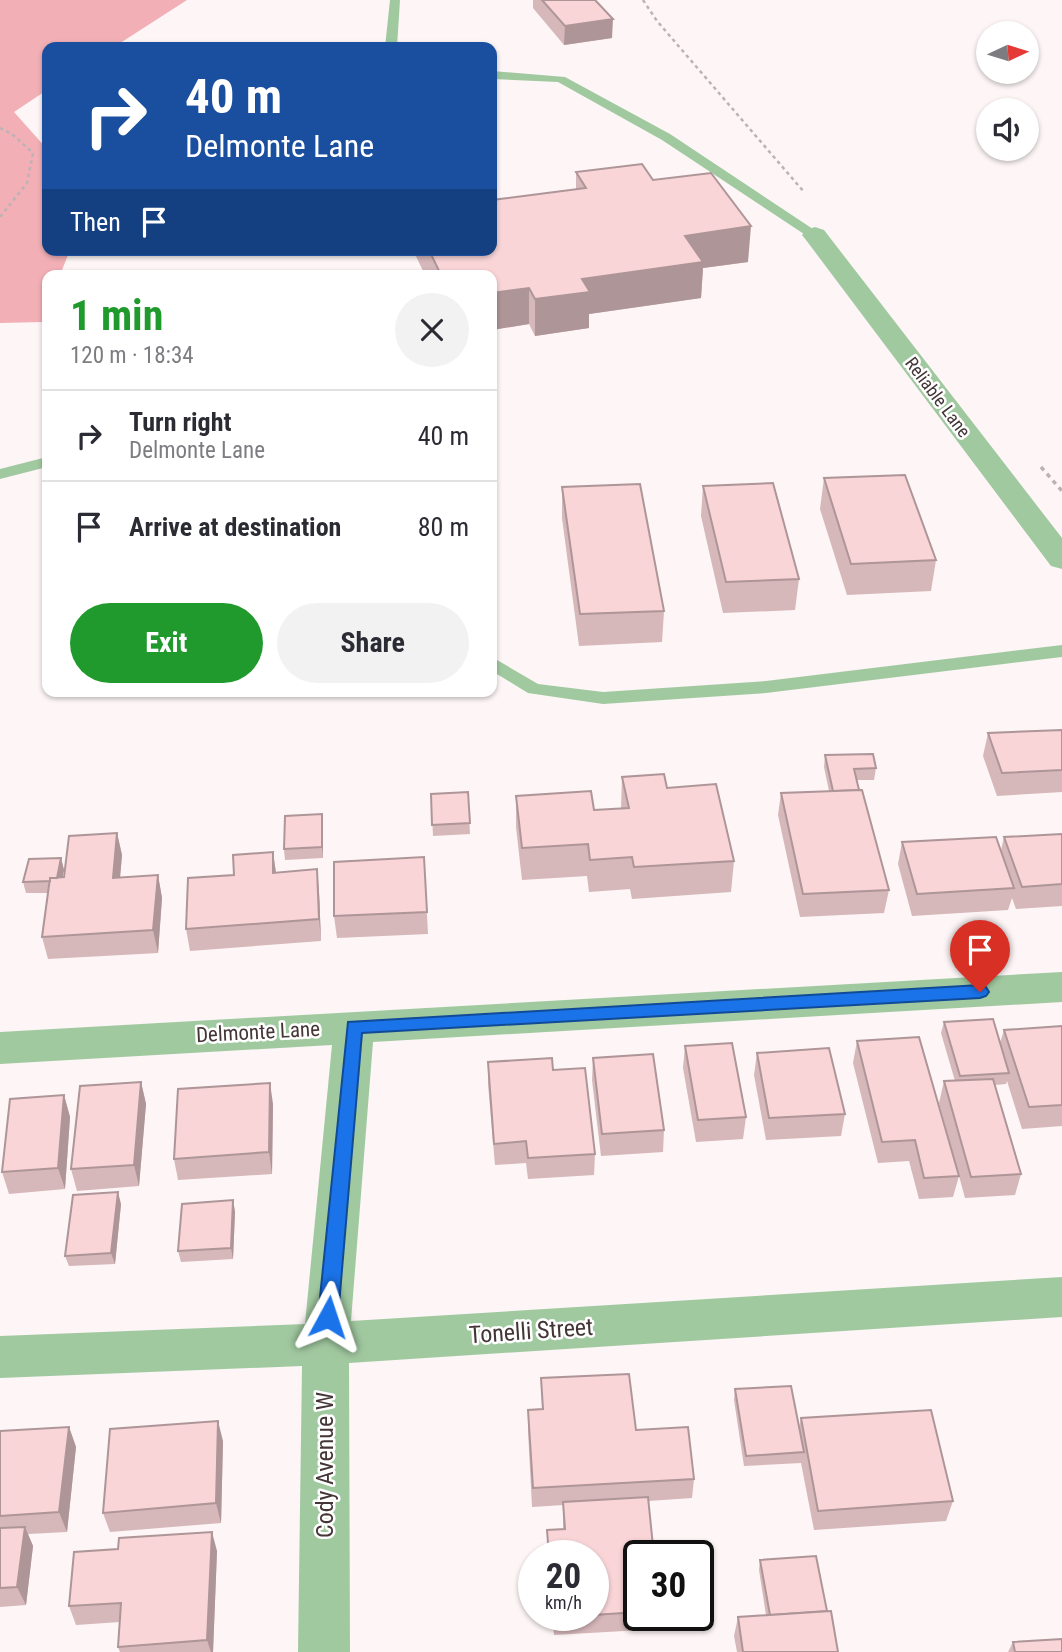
<!DOCTYPE html>
<html lang="en">
<head>
<meta charset="utf-8">
<style>
  :root { --surface:#fff; --page:#f2f2f3; --text:#2b2b33; --muted:#7c7c81; --line:#e1e1e2; --accent:#209a2c }
  body { margin:0; font-family:"Roboto Condensed",sans-serif; background:var(--page); color:var(--text); height:100vh; display:flex; flex-direction:column; font-size:26px; white-space:nowrap }
  * { box-sizing:border-box; margin:0 }
  p { font-size:23px; color:var(--muted) }
  .icon { flex:none; width:38px; height:38px; fill:none; stroke:currentColor; stroke-width:2; stroke-linecap:round; stroke-linejoin:round }
  .map { position:relative; flex:1; overflow:hidden }
  .details { position:absolute; left:42px; top:270px; width:455px; height:427px; display:flex; flex-direction:column; background:var(--surface); border-radius:14px; box-shadow:0 2px 5px #0004 }
  .details>* { flex:none }
  .top-card { position:absolute; left:42px; top:42px; width:455px; height:214px; border-radius:14px; box-shadow:0 2px 5px #0004; background:#1a4fa0; color:#fff; overflow:hidden }
  .needle { width:46px; rotate:86deg }
  .buttons { position:absolute; left:976px; top:21px; display:grid; gap:14px }
  .buttons a { display:grid; place-items:center; width:63px; height:63px; border-radius:50%; background:var(--surface); box-shadow:0 2px 5px #0004; font-size:35px }
  .speed { position:absolute; left:518px; top:1540px; display:flex; gap:14px; font-size:35px; font-weight:700; text-align:center }
  .speed>* { display:grid; place-content:center; width:91px; height:91px; border-radius:50%; background:var(--surface); box-shadow:0 2px 5px #0004; line-height:1 }
  .speed small { font-size:18px; font-weight:400 }
  .speed .limit { border:4px solid #111; border-radius:10px; background:#fff; color:#111 }
  .pin { position:absolute; display:grid; place-items:center; width:60px; height:60px; color:#fff; margin:-72px -30px; border-radius:50% 50% 50% 0; rotate:-45deg; box-shadow:0 0 7px #0007 }
  .pin .icon { rotate:45deg }
  .me { position:absolute; width:77px; margin:-38px; rotate:5deg; stroke-linejoin:round; filter:drop-shadow(0 0 5px #0008) }
  .turn { display:flex; align-items:center; gap:24px; height:147px; padding:0 28px; font-size:32px }
  .turn .icon { width:91px; height:91px; stroke-width:2.5 }
  .turn b { display:block; font-size:49px; line-height:60px }
  .then { display:flex; align-items:center; height:66px; padding:0 28px; background:#0003; gap:14px; font-size:26px }
  .round { display:grid; place-items:center; flex:none; width:74px; height:74px; border-radius:37px; background:var(--page) }
  .headline { display:flex; align-items:center; justify-content:space-between; height:119px; padding:0 28px }
  h1 { font-size:42px; font-weight:700; line-height:52px; color:var(--accent) }
  .primary-button { display:flex; gap:14px; margin-top:auto; padding:14px 28px }
  .primary-button a { flex:1; height:80px; border-radius:42px; background:var(--accent); color:#fff; font-size:28px; font-weight:700; line-height:80px; text-align:center }
  .primary-button a+a { background:var(--page); color:var(--text) }
  ul { padding:0; list-style:none }
  li { display:flex; align-items:center; gap:21px; height:91px; padding:0 28px; border-top:2px solid var(--line) }
  li div { flex:1 }
  li b { display:block; font-size:26px }
  li em { font-style:normal }
  .map>svg:first-child { display:block }
</style>
</head>
<body>
<div class="map">
<svg width="1062" height="1652" viewBox="0 0 1062 1652">
  <rect width="100%" height="100%" fill="#fdf5f6"/>
  <path fill="#f2b0b6" d="M 0,0 L 187,0 L 114,47 L 47,47 L 47,90 L 14,112 L 47,149 L 47,250 L 70,250 L 60,275 L 47,275 L 47,308 L 42,322 L 0,323 Z"/>
  <g fill="none" stroke-linecap="round" stroke-linejoin="round">
    <g stroke="#bdb2b4" stroke-width="2.5" stroke-dasharray="3.5 3.5" stroke-linecap="butt">
      <path d="M 643,0 L 657,21 L 804,192"/>
      <path d="M 0,128 L 12,134 L 33,153 L 27,183 L 0,217"/>
    </g>
    <path stroke="#bdb2b4" stroke-width="3.5" stroke-dasharray="4.5 4.5" stroke-linecap="butt" d="M 1041,467 L 1062,491"/>
    <g fill="#a1c9a0" fill-rule="evenodd">
      <path d="M 390,0 L 400,0 L 397,47 L 385,47 Z"/>
      <path d="M 492,71 L 565,77 L 670,134 L 822,235 L 815,239 L 810,238 L 662,140 L 558,82 L 492,79 Z"/>
      <path d="M 47,457 L 47,467 L 0,479 L 0,469 Z"/>
      <path d="M 1062,645 L 1062,657 L 766,693 L 603,704 L 528,693 L 492,671 L 492,657 L 538,684 L 603,692 L 766,681 Z"/>
    </g>
    <g fill="#a1c9a0" fill-rule="evenodd">
      <path d="M 815,227 L 824,230 L 1062,538 L 1062,569 L 1051,566 L 806,240 L 802,235 L 806,230 Z"/>
      <path d="M 1062,972 L 1062,1002 L 373,1042 L 351,1321 L 1062,1277 L 1062,1317 L 349,1363 L 350,1652 L 298,1652 L 302,1366 L 0,1378 L 0,1336 L 305,1324 L 332,1045 L 0,1064 L 0,1032 Z"/>
    </g>
  </g>
  <g fill="#d6b7ba">
    <path d="M 533,0 L 595,0 L 612,38 L 564,45 L 533,8 Z"/>
    <path d="M 576,172 L 653,180 L 748,262 L 703,268 L 701,298 L 589,314 L 589,328 L 535,336 L 529,324 L 492,330 L 492,275 L 425,275 L 413,250 L 492,250 L 576,189 Z"/>
    <path d="M 824,478 L 936,560 L 931,591 L 847,595 L 820,509 Z"/>
    <path d="M 703,486 L 799,579 L 795,610 L 723,613 L 701,516 Z"/>
    <path d="M 562,487 L 664,611 L 662,642 L 579,646 L 562,518 Z"/>
    <path d="M 1062,730 L 1062,792 L 997,796 L 983,756 L 988,733 Z"/>
    <path d="M 825,755 L 876,768 L 874,780 L 857,780 L 889,890 L 884,913 L 800,917 L 778,815 L 781,793 L 829,791 L 824,767 Z"/>
    <path d="M 622,777 L 667,788 L 734,861 L 731,892 L 632,899 L 630,889 L 589,892 L 587,876 L 522,880 L 516,827 L 516,796 L 594,810 L 621,809 Z"/>
    <path d="M 468,792 L 470,834 L 433,836 L 431,794 Z"/>
    <path d="M 323,825 L 323,858 L 285,860 L 284,849 Z"/>
    <path d="M 117,833 L 122,855 L 120,878 L 158,875 L 162,898 L 158,953 L 48,959 L 42,937 L 48,893 L 26,893 L 23,882 L 61,858 L 64,870 L 62,878 L 64,877 Z"/>
    <path d="M 1062,834 L 1062,906 L 1016,909 L 1012,898 L 1008,910 L 912,916 L 898,864 L 902,842 L 1001,850 L 1004,837 Z"/>
    <path d="M 273,852 L 276,872 L 319,892 L 321,941 L 190,951 L 186,929 L 234,875 Z"/>
    <path d="M 424,857 L 428,934 L 337,938 L 334,916 Z"/>
    <path d="M 944,1022 L 1000,1043 L 1004,1030 L 1062,1026 L 1062,1126 L 1022,1129 L 1007,1081 L 1006,1084 L 995,1085 L 1021,1174 L 1015,1195 L 965,1198 L 959,1176 L 953,1197 L 919,1199 L 909,1161 L 878,1163 L 853,1063 L 857,1041 L 958,1174 L 939,1103 L 944,1081 L 955,1081 L 941,1033 Z"/>
    <path d="M 685,1046 L 746,1117 L 743,1139 L 696,1142 L 683,1068 Z"/>
    <path d="M 757,1053 L 845,1114 L 841,1136 L 766,1140 L 754,1075 Z"/>
    <path d="M 593,1058 L 664,1130 L 663,1152 L 601,1156 L 592,1080 Z"/>
    <path d="M 488,1062 L 553,1070 L 595,1154 L 594,1175 L 528,1179 L 526,1163 L 495,1165 L 488,1084 Z"/>
    <path d="M 141,1082 L 146,1104 L 139,1186 L 77,1191 L 71,1169 Z"/>
    <path d="M 64,1095 L 70,1117 L 65,1189 L 9,1194 L 2,1172 Z"/>
    <path d="M 273,1104 L 272,1174 L 178,1180 L 174,1159 Z"/>
    <path d="M 233,1200 L 235,1212 L 233,1259 L 181,1262 L 178,1251 Z"/>
    <path d="M 121,1204 L 115,1264 L 69,1266 L 65,1256 Z"/>
    <path d="M 541,1378 L 636,1430 L 694,1479 L 692,1498 L 648,1501 L 639,1556 L 639,1615 L 679,1615 L 677,1628 L 554,1635 L 552,1615 L 593,1615 L 593,1556 L 548,1556 L 547,1530 L 563,1529 L 563,1505 L 532,1507 L 528,1430 L 528,1410 L 542,1409 Z"/>
    <path d="M 735,1389 L 799,1428 L 801,1418 L 953,1501 L 946,1521 L 814,1530 L 801,1463 L 744,1466 L 734,1400 Z"/>
    <path d="M 69,1427 L 76,1447 L 67,1532 L 28,1534 L 33,1546 L 26,1605 L 0,1607 L 0,1431 Z"/>
    <path d="M 223,1441 L 221,1523 L 110,1532 L 103,1513 Z"/>
    <path d="M 217,1551 L 213,1652 L 120,1652 L 118,1647 L 120,1622 L 76,1625 L 69,1606 Z"/>
    <path d="M 760,1560 L 827,1611 L 838,1652 L 737,1652 L 734,1636 L 738,1617 L 766,1615 L 759,1570 Z"/>
    <path d="M 1013,1642 L 1062,1652 L 1008,1652 Z"/>
  </g>
  <g fill="#ae9597">
    <path d="M 613,19 L 612,38 L 564,45 L 565,26 Z"/>
    <path d="M 751,226 L 748,262 L 703,268 L 701,298 L 589,314 L 589,328 L 535,336 L 535,299 L 685,236 Z"/>
    <path d="M 529,288 L 529,324 L 492,330 L 492,293 Z"/>
    <path d="M 322,814 L 323,825 L 323,858 L 322,847 Z"/>
    <path d="M 117,833 L 122,855 L 118,900 L 113,878 Z"/>
    <path d="M 273,852 L 276,874 L 273,873 Z"/>
    <path d="M 61,858 L 64,870 L 59,893 L 56,881 Z"/>
    <path d="M 317,869 L 319,892 L 321,941 L 319,919 Z"/>
    <path d="M 158,875 L 162,898 L 158,953 L 153,930 Z"/>
    <path d="M 141,1082 L 146,1104 L 139,1186 L 134,1165 Z"/>
    <path d="M 270,1083 L 273,1104 L 272,1174 L 269,1152 Z"/>
    <path d="M 64,1095 L 70,1117 L 65,1189 L 58,1168 Z"/>
    <path d="M 118,1192 L 121,1204 L 115,1264 L 111,1253 Z"/>
    <path d="M 233,1200 L 235,1212 L 233,1259 L 231,1248 Z"/>
    <path d="M 218,1421 L 223,1441 L 221,1523 L 216,1503 Z"/>
    <path d="M 69,1427 L 76,1447 L 67,1532 L 59,1512 Z"/>
    <path d="M 25,1527 L 33,1546 L 26,1605 L 17,1587 Z"/>
    <path d="M 212,1532 L 217,1551 L 213,1652 L 211,1652 L 207,1640 Z"/>
  </g>
  <g fill="#f9d5d8" stroke="#ae9597" stroke-width="2">
    <path d="M 542,0 L 595,0 L 613,19 L 565,26 Z"/>
    <path d="M 642,164 L 653,180 L 711,173 L 751,226 L 685,236 L 703,262 L 582,279 L 590,292 L 535,299 L 529,288 L 492,293 L 492,275 L 441,275 L 429,250 L 492,250 L 492,200 L 586,188 L 576,172 Z"/>
    <path d="M 905,475 L 936,560 L 851,564 L 824,478 Z"/>
    <path d="M 773,483 L 799,579 L 726,582 L 703,486 Z"/>
    <path d="M 640,484 L 664,611 L 580,614 L 562,487 Z"/>
    <path d="M 1062,730 L 1062,770 L 1002,773 L 988,733 Z"/>
    <path d="M 873,754 L 876,768 L 854,769 L 859,790 L 833,791 L 825,755 Z"/>
    <path d="M 664,774 L 667,788 L 716,784 L 734,861 L 634,867 L 632,857 L 590,860 L 588,844 L 522,848 L 516,796 L 591,791 L 594,810 L 629,808 L 622,777 Z"/>
    <path d="M 862,790 L 889,890 L 803,894 L 781,793 Z"/>
    <path d="M 468,792 L 470,823 L 432,825 L 431,794 Z"/>
    <path d="M 322,814 L 322,847 L 284,849 L 285,816 Z"/>
    <path d="M 117,833 L 113,878 L 158,875 L 153,930 L 42,937 L 50,878 L 64,877 L 69,836 Z"/>
    <path d="M 1062,834 L 1062,884 L 1022,887 L 1004,837 Z"/>
    <path d="M 996,837 L 1014,888 L 917,894 L 902,842 Z"/>
    <path d="M 273,852 L 273,873 L 317,869 L 319,919 L 186,929 L 188,878 L 234,875 L 233,855 Z"/>
    <path d="M 424,857 L 427,912 L 334,916 L 334,862 Z"/>
    <path d="M 61,858 L 57,878 L 50,878 L 50,881 L 23,882 L 29,859 Z"/>
    <path d="M 993,1019 L 1009,1073 L 960,1076 L 944,1022 Z"/>
    <path d="M 1062,1026 L 1062,1105 L 1029,1107 L 1004,1030 Z"/>
    <path d="M 919,1037 L 959,1176 L 924,1178 L 915,1140 L 882,1142 L 857,1041 Z"/>
    <path d="M 732,1043 L 746,1117 L 698,1120 L 685,1046 Z"/>
    <path d="M 829,1048 L 845,1114 L 769,1118 L 757,1053 Z"/>
    <path d="M 653,1054 L 664,1130 L 602,1134 L 593,1058 Z"/>
    <path d="M 552,1058 L 553,1070 L 585,1068 L 595,1154 L 528,1158 L 526,1141 L 494,1144 L 488,1062 Z"/>
    <path d="M 993,1079 L 1021,1174 L 971,1177 L 944,1081 Z"/>
    <path d="M 141,1082 L 134,1165 L 71,1169 L 80,1086 Z"/>
    <path d="M 270,1083 L 269,1152 L 174,1159 L 178,1089 Z"/>
    <path d="M 64,1095 L 58,1168 L 2,1172 L 10,1099 Z"/>
    <path d="M 118,1192 L 111,1253 L 65,1256 L 73,1195 Z"/>
    <path d="M 233,1200 L 231,1248 L 178,1251 L 182,1204 Z"/>
    <path d="M 629,1374 L 636,1430 L 688,1427 L 694,1479 L 533,1488 L 528,1410 L 543,1409 L 541,1378 Z"/>
    <path d="M 791,1386 L 804,1452 L 746,1456 L 735,1389 Z"/>
    <path d="M 931,1410 L 953,1501 L 818,1511 L 801,1418 Z"/>
    <path d="M 218,1421 L 216,1503 L 103,1513 L 110,1429 Z"/>
    <path d="M 69,1427 L 59,1512 L 0,1516 L 0,1431 Z"/>
    <path d="M 648,1497 L 654,1556 L 639,1556 L 639,1612 L 593,1615 L 593,1556 L 549,1556 L 547,1530 L 565,1529 L 563,1502 Z"/>
    <path d="M 25,1527 L 17,1587 L 0,1588 L 0,1528 Z"/>
    <path d="M 212,1532 L 207,1640 L 118,1647 L 121,1603 L 69,1606 L 74,1552 L 118,1549 L 119,1538 Z"/>
    <path d="M 816,1556 L 827,1611 L 770,1615 L 760,1560 Z"/>
    <path d="M 831,1611 L 838,1652 L 743,1652 L 738,1617 Z"/>
    <path d="M 554,1615 L 583,1615 L 554,1617 Z"/>
    <path d="M 1062,1639 L 1062,1652 L 1015,1652 L 1013,1642 Z"/>
  </g>
  <path fill="#1a73e8" stroke="#114b97" stroke-width="2" d="M 980,985 L 986,987 L 989,992 L 986,996 L 980,998 L 362,1033 L 338,1317 L 335,1324 L 328,1326 L 321,1324 L 318,1317 L 348,1022 Z"/>
  <g text-anchor="middle" dominant-baseline="central" stroke-width="5" stroke-linejoin="round" paint-order="stroke">
    <g font-size="18" fill="#443537" stroke="#fff">
      <text transform="translate(938 397) rotate(53)">Reliable Lane</text>
    </g>
    <g font-size="21" fill="#443537" stroke="#fff">
      <text transform="translate(258 1032) rotate(-3)">Delmonte Lane</text>
    </g>
    <g font-size="24" fill="#443537" stroke="#fff">
      <text transform="translate(531 1331) rotate(-4)">Tonelli Street</text>
      <text transform="translate(325 1465) rotate(-90)">Cody Avenue W</text>
    </g>
  </g>
</svg>
<div class="buttons">
<a><svg class="needle" viewBox="-14 -14 28 28"><path d="M0-13l5 13h-10z" fill="#e53935"/><path d="M0 13l5-13h-10z" fill="#7c7c81"/></svg></a>
<a><svg class="icon" aria-label="sound" viewBox="0 0 24 24"><path d="M4 9h4l5-4v14l-5-4H4zM17 9q2 3 0 6"/></svg></a>
</div>
<div class="speed"><div>20<small>km/h</small></div><div class="limit">30</div></div>
<div class="pin" style="left:980px;top:992px;background:#d93025"><svg class="icon" aria-label="arrive" viewBox="0 0 24 24"><path d="M6 21V4h12l-3 4 3 4H6"/></svg></div>
<svg class="me" style="left:328px;top:1317px" viewBox="-20 -20 40 40"><path d="M0-17L14 15 0 8-14 15z" fill="#1a73e8" stroke="#fff" stroke-width="4"/></svg>
<div class="top-card">
<div class="turn"><svg class="icon" aria-label="right" viewBox="0 0 24 24"><path d="M7 20v-9h11M14 6l5 5-5 5"/></svg><div><b>40 m</b>Delmonte Lane</div></div>
<div class="then">Then<svg class="icon" aria-label="arrive" viewBox="0 0 24 24"><path d="M6 21V4h12l-3 4 3 4H6"/></svg></div>
</div>
<section class="details">
<div class="headline"><div><h1>1 min</h1><p>120 m · 18:34</p></div><a class="round"><svg class="icon" aria-label="close" viewBox="0 0 24 24"><path d="M6 6l12 12M18 6L6 18"/></svg></a></div>
<ul>
<li><svg class="icon" aria-label="right" viewBox="0 0 24 24"><path d="M7 20v-9h11M14 6l5 5-5 5"/></svg><div><b>Turn right</b><p>Delmonte Lane</p></div><em>40 m</em></li>
<li><svg class="icon" aria-label="arrive" viewBox="0 0 24 24"><path d="M6 21V4h12l-3 4 3 4H6"/></svg><div><b>Arrive at destination</b></div><em>80 m</em></li>
</ul>
<div class="primary-button"><a>Exit</a><a>Share</a></div>
</section>
</div>
</body>
</html>
